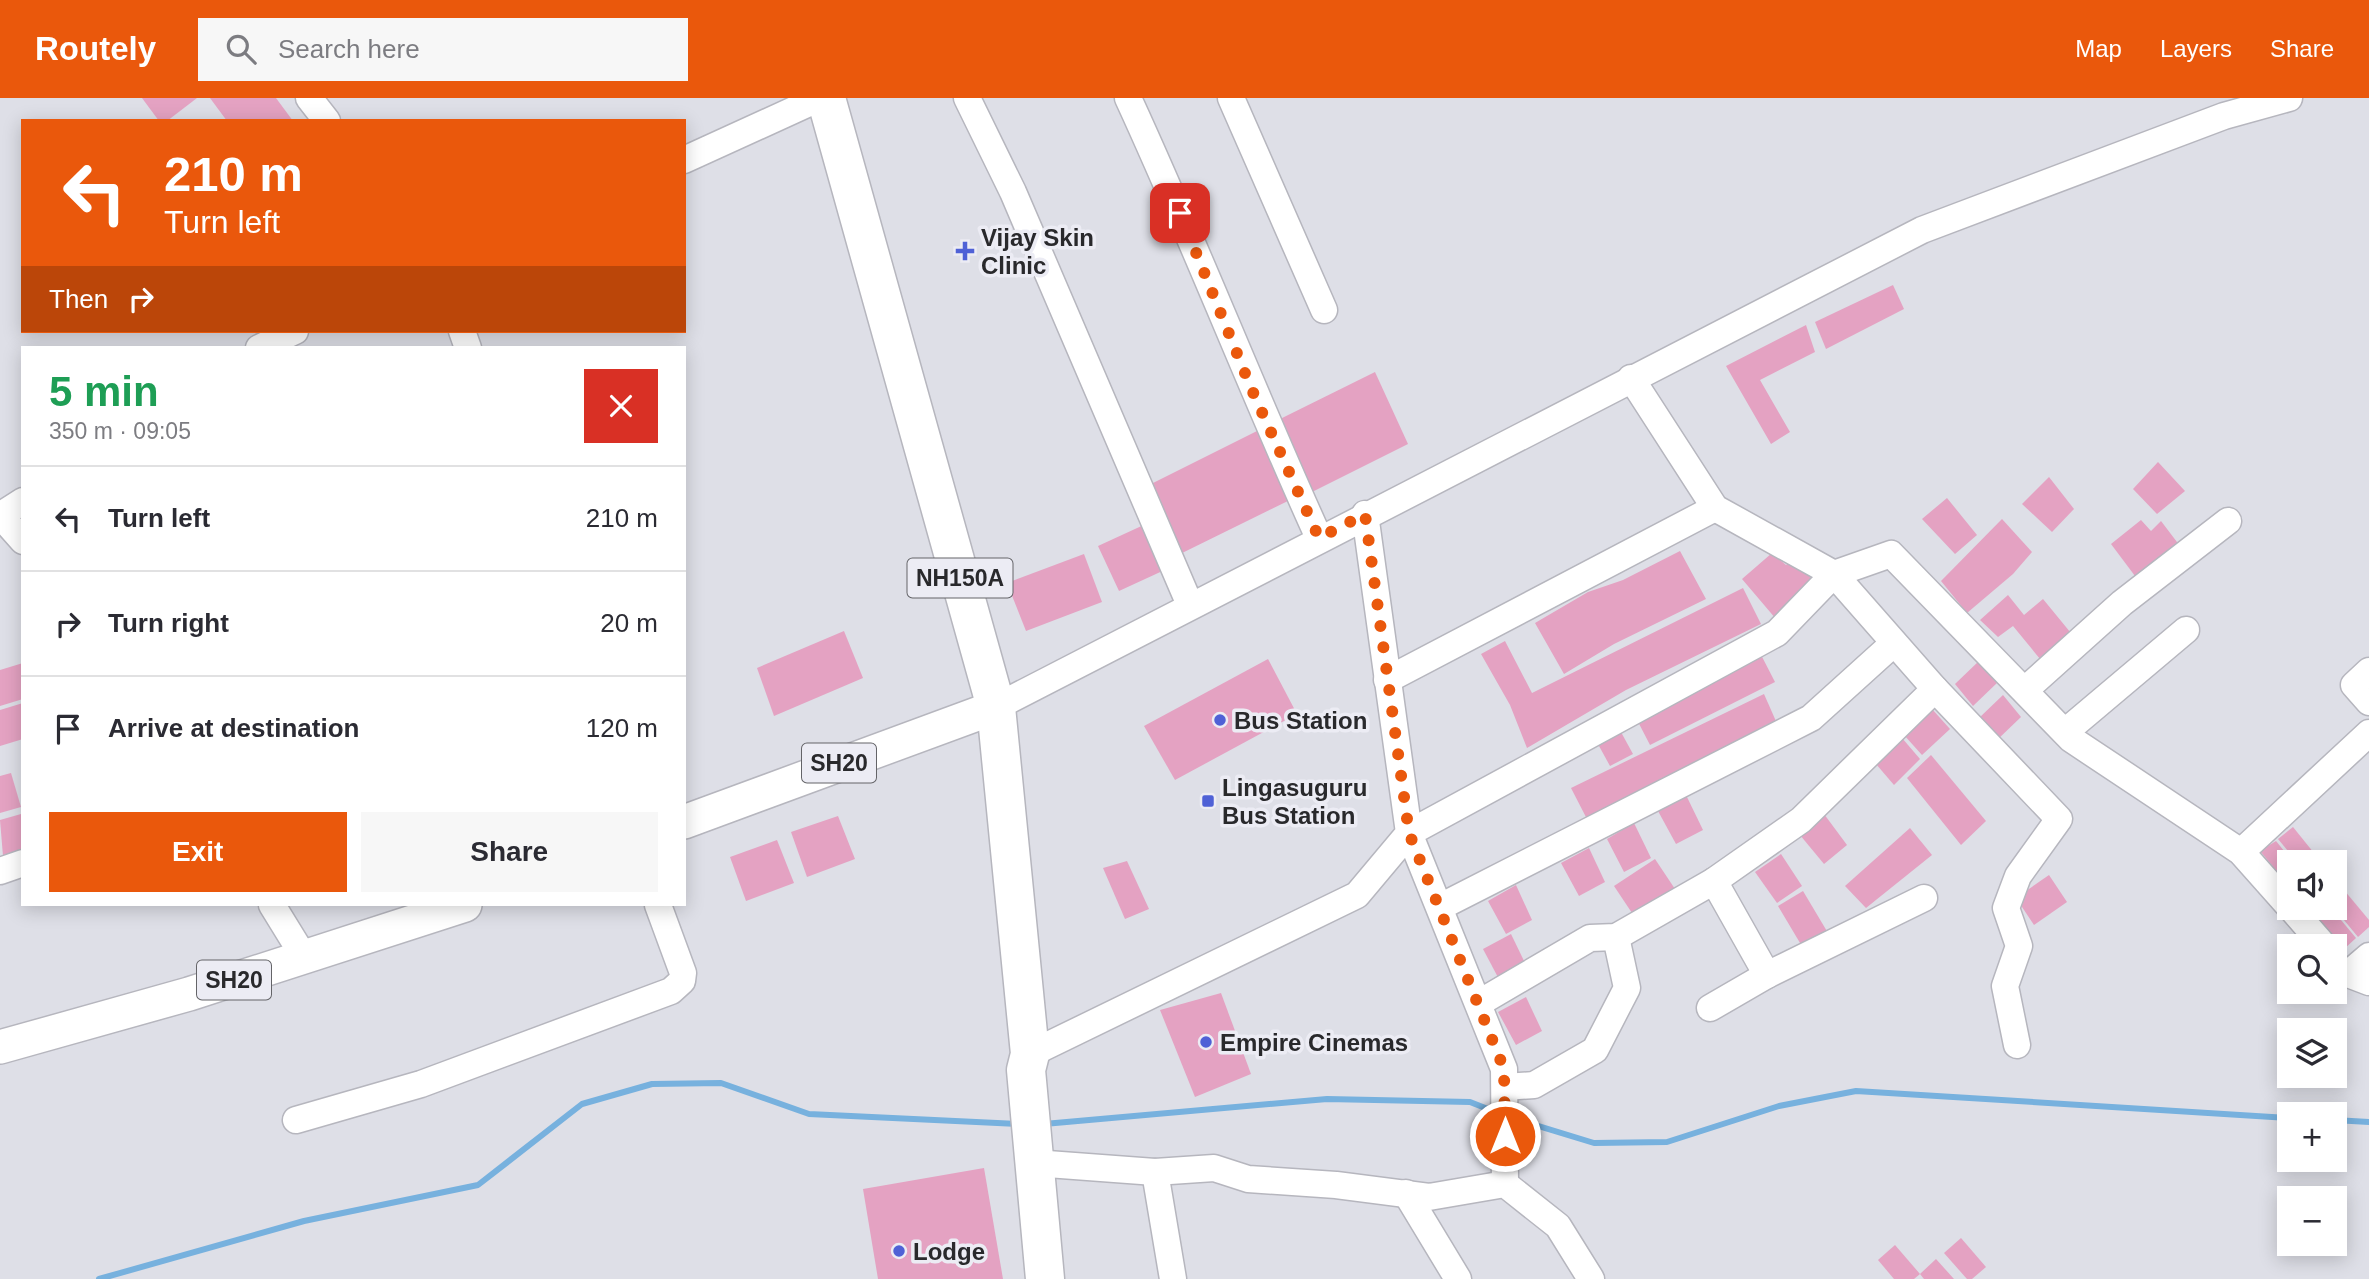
<!DOCTYPE html>
<html lang="en">
<head>
<meta charset="utf-8">
<style>
  :root { --surface:#fff; --page:#f7f7f7; --text:#2b2b33; --muted:#7c7c81; --line:#e1e1e2; --accent:#ea580c }
  body { margin:0; font-family:Helvetica,sans-serif; background:var(--page); color:var(--text); height:100vh; display:flex; flex-direction:column; font-size:26px; white-space:nowrap }
  * { box-sizing:border-box; margin:0 }
  p { font-size:23px; color:var(--muted) }
  .icon { flex:none; width:38px; height:38px; fill:none; stroke:currentColor; stroke-width:2; stroke-linecap:round; stroke-linejoin:round }
  .map { position:relative; flex:1; overflow:hidden }
  .sheet { position:absolute; left:21px; top:248px; width:665px; height:560px; display:flex; flex-direction:column; background:var(--surface); border-radius:0px; box-shadow:0 4px 18px #0003 }
  .sheet>* { flex:none }
  .guide { position:absolute; left:21px; top:21px; width:665px; height:214px; border-radius:0px; box-shadow:0 4px 18px #0003; background:#ea580c; color:#fff; overflow:hidden }
  .tools { position:absolute; left:2277px; top:752px; display:grid; gap:14px }
  .tools a { display:grid; place-items:center; width:70px; height:70px; border-radius:0px; background:var(--surface); box-shadow:0 4px 18px #0003; font-size:35px }
  .pin { position:absolute; display:grid; place-items:center; width:60px; height:60px; color:#fff; margin:-30px; border-radius:14px; box-shadow:0 4px 10px #0006 }
  .me { position:absolute; width:77px; margin:-38px; rotate:0deg; stroke-linejoin:round; filter:drop-shadow(0 0 5px #0008) }
  .turn { display:flex; align-items:center; gap:24px; height:147px; padding:0 28px; font-size:32px }
  .turn .icon { width:91px; height:91px; stroke-width:2.5 }
  .turn b { display:block; font-size:49px; line-height:60px }
  .then { display:flex; align-items:center; height:66px; padding:0 28px; background:#0003; gap:14px; font-size:26px }
  .round { display:grid; place-items:center; flex:none; width:74px; height:74px; border-radius:0px; background:var(--page) }
  .summary { display:flex; align-items:center; justify-content:space-between; height:119px; padding:0 28px }
  h1 { font-size:42px; font-weight:600; line-height:52px; color:#1e9e55 }
  .action { display:flex; gap:14px; margin-top:auto; padding:14px 28px }
  .action a { flex:1; height:80px; border-radius:0px; background:var(--accent); color:#fff; font-size:28px; font-weight:600; line-height:80px; text-align:center }
  .action a+a { background:var(--page); color:var(--text) }
  ul { padding:0; list-style:none }
  li { display:flex; align-items:center; gap:21px; height:105px; padding:0 28px; border-top:2px solid var(--line) }
  li div { flex:1 }
  li b { display:block; font-size:26px }
  li em { font-style:normal }
  header { display:flex; align-items:center; gap:42px; box-sizing:border-box; height:98px; padding:0 35px; background:var(--accent); color:#fff }
  header strong { font-size:33px }
  nav { display:flex; gap:38px; margin-inline-start:auto; font-size:24px }
  .search { width:490px; height:63px; background:var(--page); display:flex; align-items:center; gap:18px; box-sizing:border-box; padding:0 24px; border-radius:0px; color:var(--muted); font-size:26px }
  .map>svg:first-child { display:block }
</style>
</head>
<body>
<header>
<strong>Routely</strong>
<div class="search"><svg class="icon" aria-label="search" viewBox="0 0 24 24"><circle cx="10" cy="10" r="6"/><path d="M15 15l6 6"/></svg>Search here</div>
<nav><a>Map</a><a>Layers</a><a>Share</a></nav>
</header>
<div class="map">
<svg width="2369" height="1181" viewBox="0 0 2369 1181">
  <rect width="100%" height="100%" fill="#dedfe7"/>
  <g fill="none" stroke-linecap="round" stroke-linejoin="round">
    <g stroke="#77b1de" stroke-width="6">
      <path d="M 1512,1020 L 1594,1045 L 1667,1044 L 1779,1008 L 1856,993 L 2289,1020"/>
      <path d="M 2334,1022 L 2369,1024"/>
      <path d="M 1044,1026 L 1327,1001 L 1470,1004 L 1498,1015"/>
      <path d="M 99,1181 L 304,1123 L 478,1087 L 582,1006 L 652,986 L 721,985 L 809,1016 L 1019,1026"/>
    </g>
  </g>
  <g fill="#e4a2c2">
    <path d="M 142,0 L 197,0 L 167,23 L 159,23 Z"/>
    <path d="M 210,0 L 276,0 L 293,23 L 227,23 Z"/>
    <path d="M 1893,187 L 1904,211 L 1826,251 L 1815,224 Z"/>
    <path d="M 1806,227 L 1815,254 L 1760,282 L 1790,334 L 1771,346 L 1726,268 Z"/>
    <path d="M 1375,274 L 1408,346 L 1310,395 L 1274,324 Z"/>
    <path d="M 1259,332 L 1292,401 L 1174,459 L 1141,391 Z"/>
    <path d="M 2158,364 L 2185,393 L 2157,416 L 2133,391 Z"/>
    <path d="M 2049,379 L 2074,411 L 2052,434 L 2022,406 Z"/>
    <path d="M 1947,400 L 1977,437 L 1955,456 L 1922,421 Z"/>
    <path d="M 2002,421 L 2032,454 L 2013,476 L 1967,515 L 1941,483 Z"/>
    <path d="M 2141,422 L 2151,433 L 2161,423 L 2180,448 L 2138,482 L 2111,446 Z"/>
    <path d="M 1148,425 L 1169,470 L 1119,493 L 1098,448 Z"/>
    <path d="M 1680,453 L 1706,501 L 1614,546 L 1564,576 L 1535,525 L 1588,494 L 1623,482 Z"/>
    <path d="M 1772,455 L 1786,467 L 1794,461 L 1816,486 L 1776,521 L 1742,481 Z"/>
    <path d="M 1084,456 L 1102,504 L 1026,533 L 1007,485 Z"/>
    <path d="M 1743,490 L 1761,526 L 1626,592 L 1527,650 L 1510,607 L 1481,556 L 1505,543 L 1532,595 Z"/>
    <path d="M 2008,497 L 2024,517 L 2043,501 L 2075,540 L 2045,567 L 2013,528 L 1998,539 L 1980,522 Z"/>
    <path d="M 844,533 L 863,580 L 774,618 L 757,570 Z"/>
    <path d="M 1758,551 L 1775,584 L 1650,647 L 1633,614 Z"/>
    <path d="M 1268,561 L 1297,616 L 1175,682 L 1144,628 Z"/>
    <path d="M 1980,562 L 1998,584 L 1973,608 L 1955,586 Z"/>
    <path d="M 23,565 L 23,601 L 0,608 L 0,572 Z"/>
    <path d="M 1764,596 L 1779,630 L 1588,723 L 1571,690 Z"/>
    <path d="M 2003,597 L 2021,619 L 1996,643 L 1978,621 Z"/>
    <path d="M 23,605 L 23,641 L 0,648 L 0,612 Z"/>
    <path d="M 1932,611 L 1950,631 L 1922,657 L 1904,637 Z"/>
    <path d="M 1616,625 L 1633,656 L 1610,668 L 1593,637 Z"/>
    <path d="M 1902,640 L 1920,661 L 1894,687 L 1876,666 Z"/>
    <path d="M 1931,657 L 1986,723 L 1961,747 L 1907,680 Z"/>
    <path d="M 11,675 L 21,709 L 0,715 L 0,678 Z"/>
    <path d="M 1686,697 L 1703,732 L 1676,746 L 1658,713 Z"/>
    <path d="M 21,716 L 23,753 L 3,758 L 0,722 Z"/>
    <path d="M 1824,716 L 1847,747 L 1824,766 L 1800,737 Z"/>
    <path d="M 838,718 L 855,761 L 807,779 L 791,734 Z"/>
    <path d="M 1634,725 L 1651,760 L 1624,774 L 1607,741 Z"/>
    <path d="M 2293,729 L 2322,765 L 2298,765 L 2278,741 Z"/>
    <path d="M 1910,730 L 1932,757 L 1866,810 L 1845,788 Z"/>
    <path d="M 777,742 L 794,785 L 746,803 L 730,759 Z"/>
    <path d="M 2276,743 L 2294,765 L 2289,765 L 2289,788 L 2260,753 Z"/>
    <path d="M 1589,750 L 1605,784 L 1579,798 L 1561,765 Z"/>
    <path d="M 1781,756 L 1802,788 L 1777,805 L 1755,774 Z"/>
    <path d="M 1655,761 L 1677,794 L 1636,821 L 1614,788 Z"/>
    <path d="M 1127,763 L 1149,811 L 1125,821 L 1103,770 Z"/>
    <path d="M 2049,777 L 2067,804 L 2034,827 L 2016,800 Z"/>
    <path d="M 2334,780 L 2369,822 L 2369,829 L 2358,839 L 2334,810 Z"/>
    <path d="M 1516,787 L 1532,822 L 1506,836 L 1488,803 Z"/>
    <path d="M 1803,793 L 1831,840 L 1806,855 L 1778,808 Z"/>
    <path d="M 2308,810 L 2331,810 L 2356,840 L 2343,852 Z"/>
    <path d="M 1511,836 L 1528,871 L 1501,885 L 1483,851 Z"/>
    <path d="M 1221,895 L 1251,976 L 1195,999 L 1160,912 Z"/>
    <path d="M 1526,899 L 1542,933 L 1516,947 L 1498,914 Z"/>
    <path d="M 984,1070 L 1003,1181 L 878,1181 L 863,1091 Z"/>
    <path d="M 1961,1140 L 1986,1169 L 1972,1181 L 1967,1181 L 1944,1155 Z"/>
    <path d="M 1895,1147 L 1920,1176 L 1914,1181 L 1894,1181 L 1878,1162 Z"/>
    <path d="M 1936,1161 L 1954,1181 L 1924,1181 L 1920,1176 Z"/>
  </g>
  <g fill="none" stroke-linecap="round" stroke-linejoin="round">
    <defs>
      <g id="minor">
        <path d="M 309,0 L 327,23"/>
        <path d="M 967,0 L 1013,94 L 1190,507"/>
        <path d="M 1128,0 C 1195,145 1253,295 1319,440"/>
        <path d="M 1231,0 L 1324,212"/>
        <path d="M 684,62 L 820,0"/>
        <path d="M 462,233 L 468,250"/>
        <path d="M 259,250 L 295,233"/>
        <path d="M 1631,280 L 1715,410 L 1834,476 L 1891,456 L 2071,641 L 2241,754 L 2289,808"/>
        <path d="M 0,417 L 23,443"/>
        <path d="M 1,417 L 23,403"/>
        <path d="M 2369,573 L 2354,587 L 2369,604"/>
        <path d="M 1387,582 L 1715,410"/>
        <path d="M 1935,591 L 2059,721 L 2018,778 L 2006,810 L 2019,848 L 2005,888 L 2017,947"/>
        <path d="M 2025,592 L 2122,505 L 2228,423"/>
        <path d="M 996,609 L 1922,132 L 2224,18 L 2289,0"/>
        <path d="M 2065,634 L 2186,532"/>
        <path d="M 2241,754 L 2369,635"/>
        <path d="M 0,773 L 23,765"/>
        <path d="M 1714,783 L 1767,877 L 1924,800"/>
        <path d="M 272,807 L 304,859"/>
        <path d="M 1440,809 L 1811,620 L 1894,545"/>
        <path d="M 2291,810 L 2325,849"/>
        <path d="M 2369,858 L 2348,876 L 2369,884"/>
        <path d="M 1479,905 L 1590,840 L 1616,839 L 1714,783 L 1801,722 L 1935,591 L 1834,476 L 1777,535 L 1409,735 L 1504,971 L 1505,1086"/>
        <path d="M 1710,910 L 1767,877"/>
        <path d="M 1030,956 L 1357,797 L 1409,735 L 1365,416"/>
        <path d="M 1505,989 L 1534,987 L 1595,952 L 1627,890 L 1616,839"/>
        <path d="M 296,1022 L 421,986 L 671,893 L 682,883 L 683,875 L 658,807"/>
        <path d="M 1034,1065 L 1155,1074 L 1214,1070 L 1248,1081 L 1336,1087 L 1429,1099 L 1505,1086 L 1558,1128 L 1591,1181"/>
        <path d="M 1155,1074 L 1173,1181"/>
        <path d="M 1406,1095 L 1458,1181"/>
      </g>
      <g id="major">
        <path d="M 684,724 L 996,609"/>
        <path d="M 0,949 L 189,896 L 465,807"/>
      </g>
      <path id="highway" d="M 826,0 L 996,609 L 1030,956 L 1026,972 L 1045,1181"/>
    </defs>
    <use href="#minor" stroke="#b6b6be" stroke-width="29"/>
    <use href="#major" stroke="#b6b6be" stroke-width="36"/>
    <use href="#highway" stroke="#b6b6be" stroke-width="41"/>
    <use href="#minor" stroke="#fff" stroke-width="26"/>
    <use href="#major" stroke="#fff" stroke-width="33"/>
    <use href="#highway" stroke="#fff" stroke-width="38"/>
  </g>
  <g fill="none" stroke-linecap="round" stroke-linejoin="round">
    <path stroke="#ea580c" stroke-width="12" stroke-dasharray="0 21.6" d="M 1180,115 L 1251,290 L 1319,440 L 1365,416 L 1409,735 L 1504,971 L 1505,1038"/>
  </g>
  <g fill="#4f61d6" stroke="#ececf4" stroke-width="2.5">
    <path d="M961.5 142.5h7v7h7v7h-7v7h-7v-7h-7v-7h7z"/>
    <circle cx="1220" cy="622" r="7"/>
    <rect x="1201" y="696" width="14" height="14" rx="3.5"/>
    <circle cx="1206" cy="944" r="7"/>
    <circle cx="899" cy="1153" r="7"/>
  </g>
  <g text-anchor="middle" dominant-baseline="central" stroke-width="7" stroke-linejoin="round" paint-order="stroke">
    <g fill="#ececf4" stroke="#646468" stroke-width="2">
      <rect x="907.5" y="460.5" width="105" height="39" rx="5"/>
      <rect x="802" y="645.5" width="74" height="39" rx="5"/>
      <rect x="197" y="862.5" width="74" height="39" rx="5"/>
    </g>
    <g font-size="23" font-weight="bold" fill="#29292c">
      <text x="960" y="480">NH150A</text>
      <text x="839" y="665">SH20</text>
      <text x="234" y="882">SH20</text>
    </g>
    <g font-size="24" font-weight="bold" fill="#29292c" stroke="#ececf4" text-anchor="start">
      <text x="981" y="139">Vijay Skin<tspan x="981" dy="28">Clinic</tspan></text>
      <text x="1234" y="622">Bus Station</text>
      <text x="1222" y="689">Lingasuguru<tspan x="1222" dy="28">Bus Station</tspan></text>
      <text x="1220" y="944">Empire Cinemas</text>
      <text x="913" y="1153">Lodge</text>
    </g>
  </g>
</svg>
<div class="tools">
<a><svg class="icon" aria-label="sound" viewBox="0 0 24 24"><path d="M4 9h4l5-4v14l-5-4H4zM17 9q2 3 0 6"/></svg></a>
<a><svg class="icon" aria-label="search" viewBox="0 0 24 24"><circle cx="10" cy="10" r="6"/><path d="M15 15l6 6"/></svg></a>
<a><svg class="icon" aria-label="layers" viewBox="0 0 24 24"><path d="M12 4l9 5-9 5-9-5zM3 14l9 5 9-5"/></svg></a>
<a>+</a>
<a>−</a>
</div>
<div class="pin" style="left:1180px;top:115px;background:#d93025"><svg class="icon" aria-label="arrive" viewBox="0 0 24 24"><path d="M6 21V4h12l-3 4 3 4H6"/></svg></div>
<svg class="me" style="left:1505px;top:1038px" viewBox="-20 -20 40 40"><circle r="17" fill="#ea580c" stroke="#fff" stroke-width="3"/><path d="M0-11L8 9 0 5-8 9z" fill="#fff"/></svg>
<div class="guide">
<div class="turn"><svg class="icon" aria-label="left" viewBox="0 0 24 24"><path d="M17 20v-9H6M10 6l-5 5 5 5"/></svg><div><b>210 m</b>Turn left</div></div>
<div class="then">Then<svg class="icon" aria-label="right" viewBox="0 0 24 24"><path d="M7 20v-9h11M14 6l5 5-5 5"/></svg></div>
</div>
<section class="sheet">
<div class="summary"><div><h1>5 min</h1><p>350 m · 09:05</p></div><a class="round" style="background:#d93025;color:#fff"><svg class="icon" aria-label="close" viewBox="0 0 24 24"><path d="M6 6l12 12M18 6L6 18"/></svg></a></div>
<ul>
<li><svg class="icon" aria-label="left" viewBox="0 0 24 24"><path d="M17 20v-9H6M10 6l-5 5 5 5"/></svg><div><b>Turn left</b></div><em>210 m</em></li>
<li><svg class="icon" aria-label="right" viewBox="0 0 24 24"><path d="M7 20v-9h11M14 6l5 5-5 5"/></svg><div><b>Turn right</b></div><em>20 m</em></li>
<li><svg class="icon" aria-label="arrive" viewBox="0 0 24 24"><path d="M6 21V4h12l-3 4 3 4H6"/></svg><div><b>Arrive at destination</b></div><em>120 m</em></li>
</ul>
<div class="action"><a>Exit</a><a>Share</a></div>
</section>
</div>
</body>
</html>
